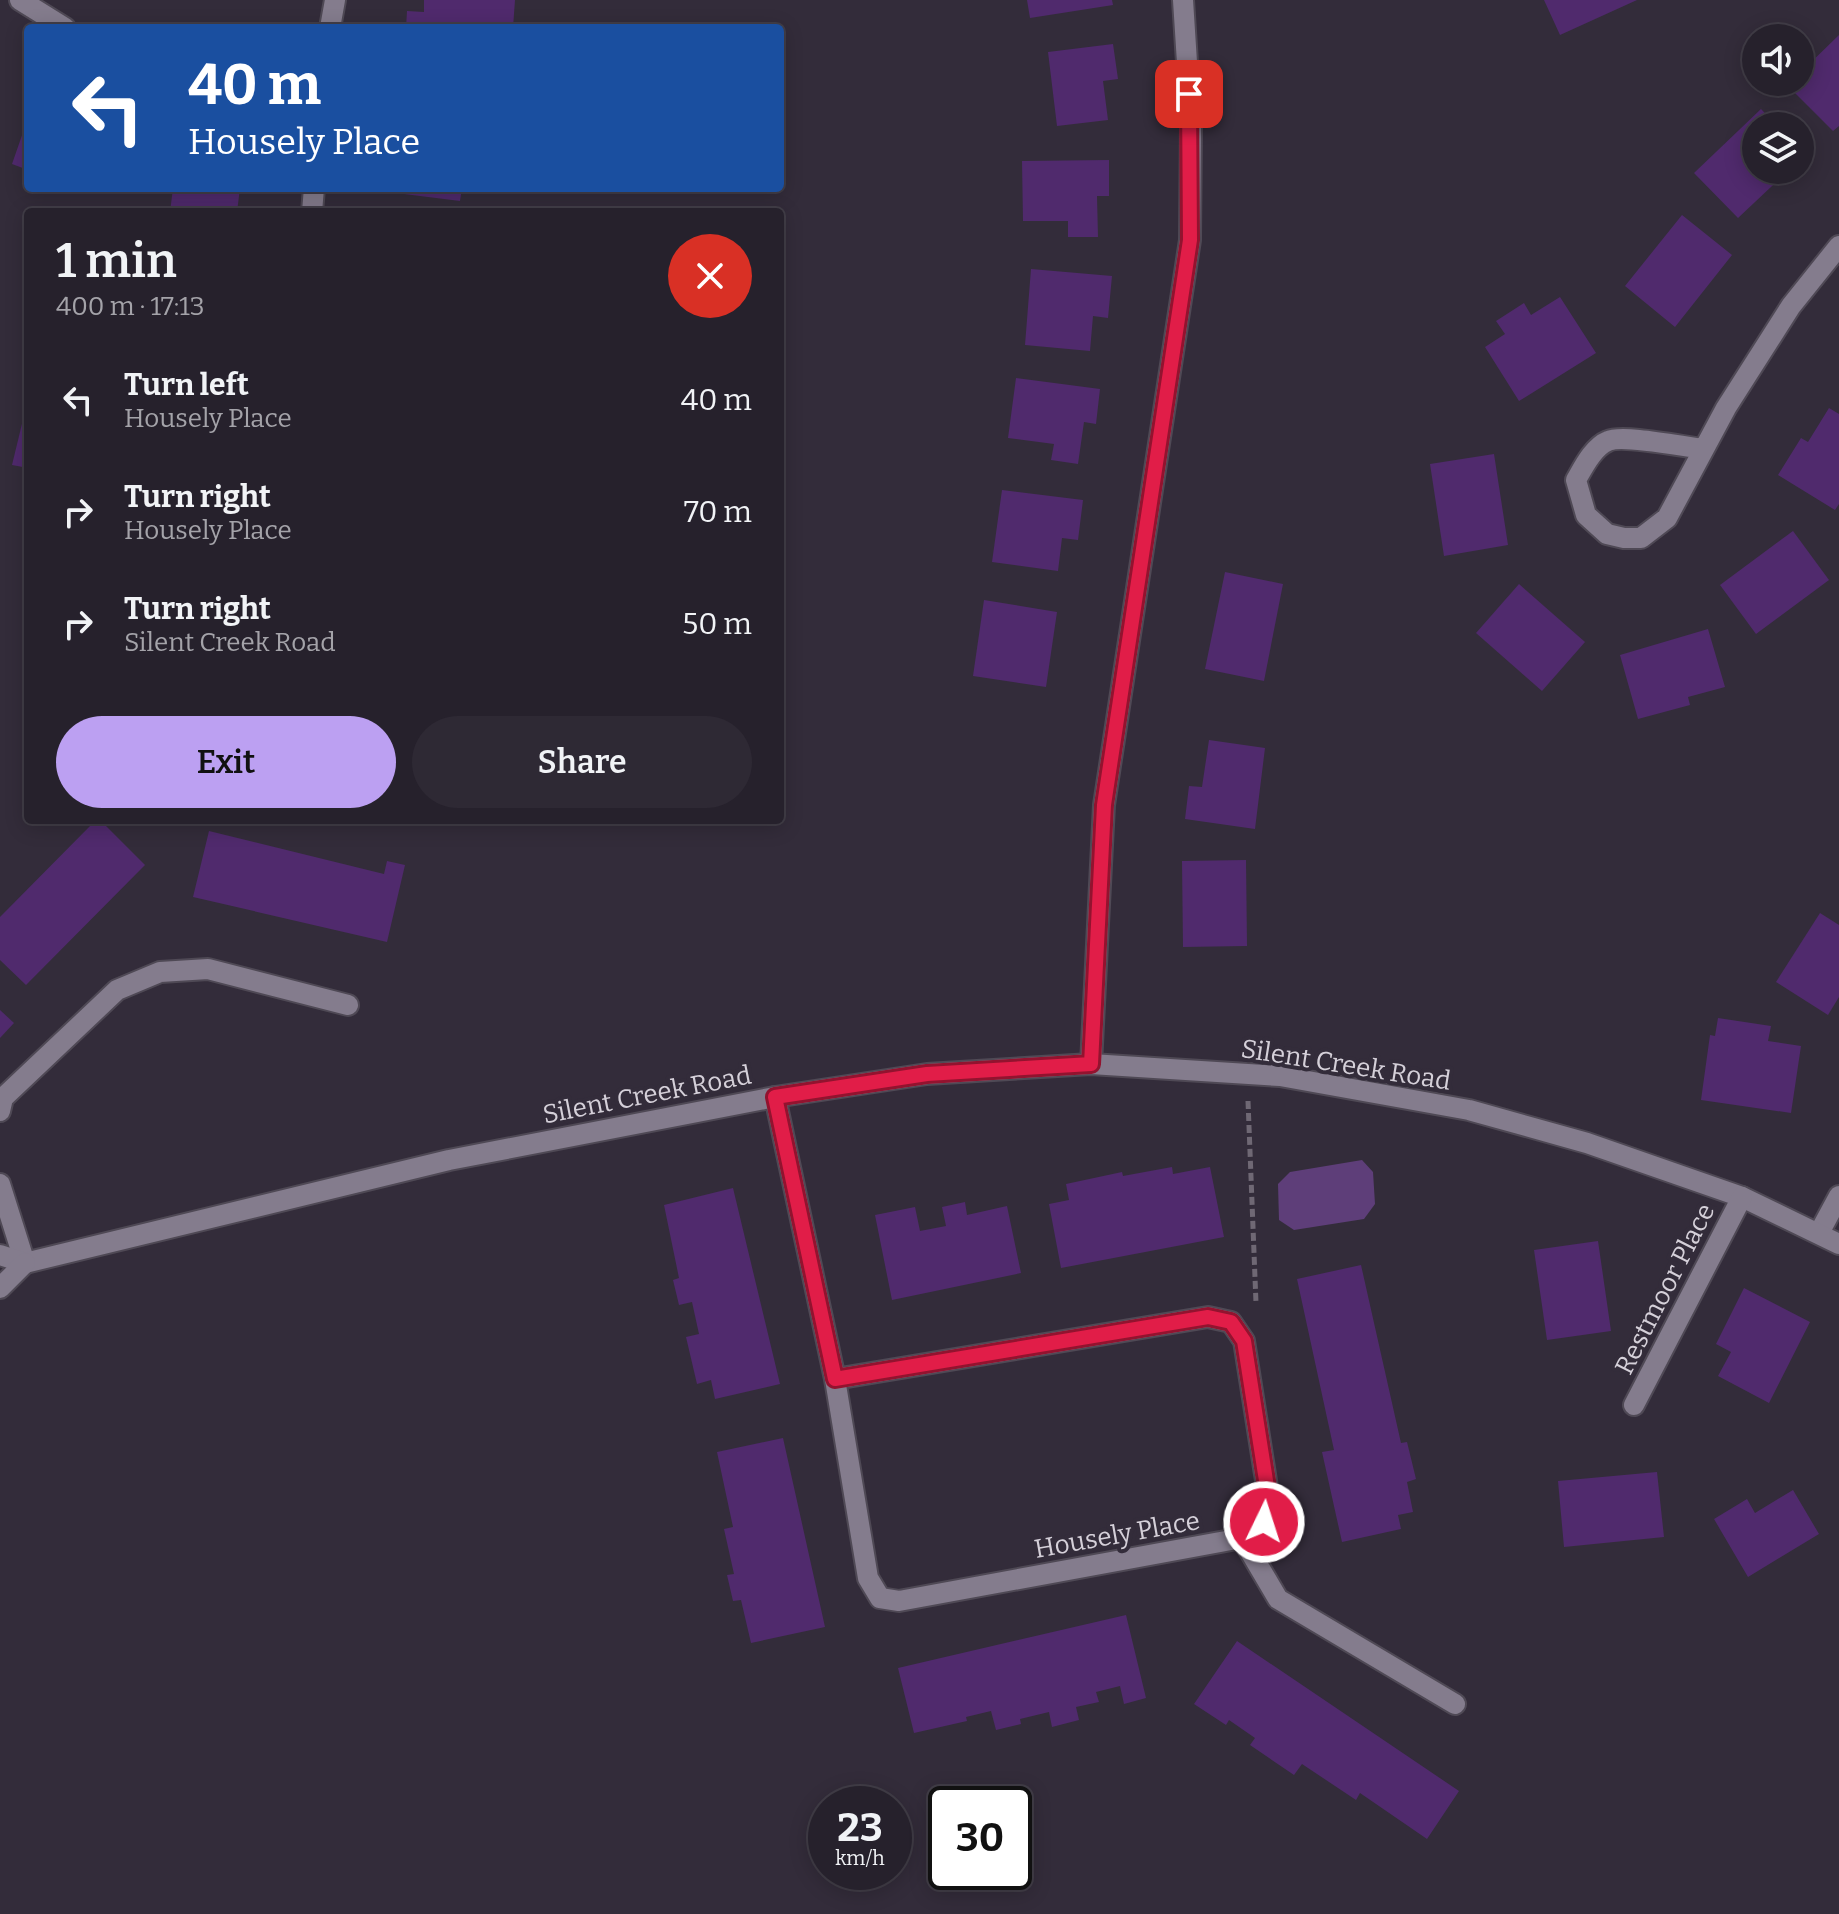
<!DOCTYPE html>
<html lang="en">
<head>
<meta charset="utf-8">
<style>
  :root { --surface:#26212c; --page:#2e2934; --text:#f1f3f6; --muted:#a4a3a9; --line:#423e48; --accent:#bca0f2 }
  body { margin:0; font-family:Bitter,serif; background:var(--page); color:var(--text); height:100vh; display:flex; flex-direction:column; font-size:30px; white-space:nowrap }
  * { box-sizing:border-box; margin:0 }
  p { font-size:26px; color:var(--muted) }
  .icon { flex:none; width:44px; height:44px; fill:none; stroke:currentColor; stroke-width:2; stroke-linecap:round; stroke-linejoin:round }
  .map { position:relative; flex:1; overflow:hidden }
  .side { position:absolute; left:24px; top:208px; width:760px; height:616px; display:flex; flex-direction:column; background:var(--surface); border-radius:8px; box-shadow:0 4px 20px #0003,0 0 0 2px var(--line) }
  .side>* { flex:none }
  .banner { position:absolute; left:24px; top:24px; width:760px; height:168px; border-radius:8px; box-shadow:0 4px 20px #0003,0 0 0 2px var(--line); background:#1a4fa0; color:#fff; overflow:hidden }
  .buttons { position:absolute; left:1742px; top:24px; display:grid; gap:16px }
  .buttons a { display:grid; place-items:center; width:72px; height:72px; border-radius:50%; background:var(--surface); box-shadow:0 4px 20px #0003,0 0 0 2px var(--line); font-size:40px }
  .speed { position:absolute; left:808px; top:1786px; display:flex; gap:16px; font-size:40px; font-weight:700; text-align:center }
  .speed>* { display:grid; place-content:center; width:104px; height:104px; border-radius:50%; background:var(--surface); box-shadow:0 4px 20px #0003,0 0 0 2px var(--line); line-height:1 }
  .speed small { font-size:20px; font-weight:400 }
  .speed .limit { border:4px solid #111; border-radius:12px; background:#fff; color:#111 }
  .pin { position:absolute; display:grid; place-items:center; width:68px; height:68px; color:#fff; margin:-34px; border-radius:16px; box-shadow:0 4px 12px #0006 }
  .me { position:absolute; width:88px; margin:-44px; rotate:4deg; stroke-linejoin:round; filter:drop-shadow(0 0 6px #0008) }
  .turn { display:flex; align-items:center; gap:28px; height:168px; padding:0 32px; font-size:36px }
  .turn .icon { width:104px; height:104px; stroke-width:2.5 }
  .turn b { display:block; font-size:56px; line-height:68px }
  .round { display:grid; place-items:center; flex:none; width:84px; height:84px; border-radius:42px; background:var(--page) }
  .headline { display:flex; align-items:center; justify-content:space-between; height:136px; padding:0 32px }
  h1 { font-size:48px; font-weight:600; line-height:60px }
  .primary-button { display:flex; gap:16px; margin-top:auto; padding:16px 32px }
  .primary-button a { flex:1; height:92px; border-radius:48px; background:var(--accent); color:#111; font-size:32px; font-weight:600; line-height:92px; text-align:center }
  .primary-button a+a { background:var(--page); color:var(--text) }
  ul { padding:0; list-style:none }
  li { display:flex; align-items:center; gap:24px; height:112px; padding:0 32px }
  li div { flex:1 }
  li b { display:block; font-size:30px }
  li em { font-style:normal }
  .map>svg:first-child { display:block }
</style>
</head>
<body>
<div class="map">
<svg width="1839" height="1914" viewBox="0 0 1839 1914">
  <rect width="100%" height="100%" fill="#332c3a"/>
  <path fill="#5e3e79" d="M 1362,1160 L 1373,1172 L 1375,1204 L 1364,1219 L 1294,1230 L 1279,1220 L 1278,1184 L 1290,1172 Z"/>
  <g fill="#502a6d">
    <path d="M 424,0 L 515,0 L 513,28 L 406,28 L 407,11 L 424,12 Z"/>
    <path d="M 1027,0 L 1112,0 L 1113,5 L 1030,18 Z"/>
    <path d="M 1544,0 L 1637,0 L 1560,35 Z"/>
    <path d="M 1839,35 L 1839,126 L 1833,131 L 1787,85 L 1791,82 L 1800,82 L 1800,73 Z"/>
    <path d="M 1113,44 L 1118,79 L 1103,81 L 1108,120 L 1057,126 L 1048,52 Z"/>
    <path d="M 1761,109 L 1777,126 L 1756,126 L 1756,170 L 1789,170 L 1738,218 L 1694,173 Z"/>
    <path d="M 28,118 L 28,170 L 12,164 Z"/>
    <path d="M 1109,160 L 1109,196 L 1097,196 L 1098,237 L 1068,237 L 1068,221 L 1023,221 L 1022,161 Z"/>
    <path d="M 173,188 L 240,188 L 237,212 L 170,212 Z"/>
    <path d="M 397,188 L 462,188 L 460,201 L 396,193 Z"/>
    <path d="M 1682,215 L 1732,255 L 1675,327 L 1625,286 Z"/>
    <path d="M 1031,269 L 1112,276 L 1108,318 L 1093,316 L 1090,351 L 1025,345 Z"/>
    <path d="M 1560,297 L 1596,353 L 1519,401 L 1485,347 L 1505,334 L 1496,321 L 1524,303 L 1531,315 Z"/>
    <path d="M 1016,378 L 1100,389 L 1096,424 L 1084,422 L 1078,464 L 1051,460 L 1054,444 L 1008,438 Z"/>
    <path d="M 27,403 L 28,404 L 28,468 L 12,465 Z"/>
    <path d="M 1829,408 L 1839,414 L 1839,504 L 1835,510 L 1778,475 L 1801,438 L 1808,442 Z"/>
    <path d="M 1494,454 L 1508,545 L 1444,556 L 1430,464 Z"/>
    <path d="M 1002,490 L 1083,500 L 1078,540 L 1062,538 L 1058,571 L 992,562 Z"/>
    <path d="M 1793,531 L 1829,580 L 1756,634 L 1720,585 Z"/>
    <path d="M 1225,572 L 1283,584 L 1264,681 L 1205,669 Z"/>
    <path d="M 1519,584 L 1585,642 L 1542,691 L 1476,633 Z"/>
    <path d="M 984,600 L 1057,612 L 1046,687 L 973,676 Z"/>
    <path d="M 1708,629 L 1725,687 L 1688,697 L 1690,705 L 1638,719 L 1620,655 Z"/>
    <path d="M 1209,740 L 1265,748 L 1255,829 L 1185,819 L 1189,786 L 1202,787 Z"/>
    <path d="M 96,820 L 100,820 L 145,865 L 26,985 L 0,960 L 0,917 Z"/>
    <path d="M 209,831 L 384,874 L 387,861 L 405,865 L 387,942 L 193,897 Z"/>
    <path d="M 1246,860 L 1247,946 L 1183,947 L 1182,861 Z"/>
    <path d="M 1820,913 L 1839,925 L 1839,997 L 1828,1015 L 1776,982 Z"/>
    <path d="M 0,1010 L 14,1023 L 0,1038 Z"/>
    <path d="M 1718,1018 L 1771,1026 L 1768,1041 L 1801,1046 L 1791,1113 L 1701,1100 L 1710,1035 L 1715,1036 Z"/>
    <path d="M 1172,1167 L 1173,1174 L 1210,1167 L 1224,1237 L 1061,1268 L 1049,1204 L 1069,1200 L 1066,1184 L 1122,1172 L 1123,1176 Z"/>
    <path d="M 733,1188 L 780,1384 L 715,1399 L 711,1380 L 697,1384 L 686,1337 L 699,1334 L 692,1302 L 679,1305 L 673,1280 L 679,1278 L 664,1205 Z"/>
    <path d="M 965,1202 L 967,1215 L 1007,1206 L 1021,1273 L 892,1300 L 875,1215 L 915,1207 L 920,1231 L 946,1226 L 942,1207 Z"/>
    <path d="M 1598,1241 L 1611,1331 L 1547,1340 L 1534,1250 Z"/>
    <path d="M 1361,1265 L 1401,1443 L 1407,1442 L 1416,1479 L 1407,1482 L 1413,1512 L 1398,1515 L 1401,1529 L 1342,1542 L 1322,1452 L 1334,1450 L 1297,1279 Z"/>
    <path d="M 1744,1288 L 1810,1322 L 1769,1403 L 1718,1376 L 1731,1352 L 1716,1344 Z"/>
    <path d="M 783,1438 L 825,1627 L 751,1643 L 741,1600 L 733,1601 L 727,1575 L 734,1574 L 724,1529 L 733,1527 L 717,1452 Z"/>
    <path d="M 1657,1472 L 1664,1537 L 1564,1547 L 1558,1481 Z"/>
    <path d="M 1793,1490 L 1819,1534 L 1748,1577 L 1714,1519 L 1747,1499 L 1755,1513 Z"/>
    <path d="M 1126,1615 L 1146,1698 L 1124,1704 L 1120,1686 L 1096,1692 L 1099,1702 L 1076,1707 L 1079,1720 L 1052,1727 L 1049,1712 L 1020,1719 L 1021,1724 L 996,1730 L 991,1711 L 966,1717 L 967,1721 L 914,1733 L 898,1668 Z"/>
    <path d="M 1237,1641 L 1459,1791 L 1427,1839 L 1360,1793 L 1356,1800 L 1302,1764 L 1294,1775 L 1250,1745 L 1255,1738 L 1229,1720 L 1226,1725 L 1194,1704 Z"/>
  </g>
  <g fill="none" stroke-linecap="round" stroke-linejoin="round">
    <defs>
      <g id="minor">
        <path d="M 20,0 L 65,28"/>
        <path d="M 330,28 L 335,0"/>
        <path d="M 312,212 L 314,188"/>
        <path d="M 1704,449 C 1684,447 1623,434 1608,441 C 1593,447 1583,468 1576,480 L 1586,515 L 1607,534 L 1624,538 L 1641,538 L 1667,518 L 1726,408 L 1791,306 L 1839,246"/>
        <path d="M 1091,1064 L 1104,805 L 1190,240 L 1191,125 L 1183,0"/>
        <path d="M 775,1097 L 835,1379 L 868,1578 L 880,1598 L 899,1601 L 1242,1538 L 1261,1529 L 1270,1506 L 1244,1341 L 1231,1322 L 1208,1317 L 835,1379"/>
        <path d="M 0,1111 L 3,1098 L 117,990 L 160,972 L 208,969 L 348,1005"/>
        <path d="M 0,1184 L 25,1263"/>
        <path d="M 1819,1233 L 1839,1196"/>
        <path d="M 0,1255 L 25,1263 L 449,1160 L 775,1097 L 927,1074 L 1091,1064 L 1280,1076 L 1469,1110 L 1587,1143 L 1742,1197 L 1839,1244"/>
        <path d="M 0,1288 L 25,1263"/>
        <path d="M 1634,1405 L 1742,1197"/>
        <path d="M 1242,1538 L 1278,1599 L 1455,1704"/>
      </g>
    </defs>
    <use href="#minor" stroke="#4f4955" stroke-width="24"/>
    <path stroke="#6f6874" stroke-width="5" stroke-dasharray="8 4" stroke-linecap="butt" d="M 1248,1101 L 1256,1303"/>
    <use href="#minor" stroke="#847c8d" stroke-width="20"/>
  </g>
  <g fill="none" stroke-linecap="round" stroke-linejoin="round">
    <defs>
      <path id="route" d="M 1189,94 L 1190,240 L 1104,805 L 1091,1064 L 927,1074 L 775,1097 L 835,1379 L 1208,1317 L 1231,1322 L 1244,1341 L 1270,1506 L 1264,1522"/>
    </defs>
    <use href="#route" stroke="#92132f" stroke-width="20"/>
    <use href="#route" stroke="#e11d48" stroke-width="14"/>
  </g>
  <g text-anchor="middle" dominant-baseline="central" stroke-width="8" stroke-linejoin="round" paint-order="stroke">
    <g font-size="26" fill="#d5d0d9" stroke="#332c3a">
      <text transform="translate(1346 1065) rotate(9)">Silent Creek Road</text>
      <text transform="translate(647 1095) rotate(-11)">Silent Creek Road</text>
      <text transform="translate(1665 1289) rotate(-63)">Restmoor Place</text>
      <text transform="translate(1117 1535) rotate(-10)">Housely Place</text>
    </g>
  </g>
</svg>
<div class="buttons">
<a><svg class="icon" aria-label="sound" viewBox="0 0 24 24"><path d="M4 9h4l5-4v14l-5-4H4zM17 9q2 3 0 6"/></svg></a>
<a><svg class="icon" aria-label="layers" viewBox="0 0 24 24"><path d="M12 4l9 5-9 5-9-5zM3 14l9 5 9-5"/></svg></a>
</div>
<div class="speed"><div>23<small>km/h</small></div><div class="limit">30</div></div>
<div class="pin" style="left:1189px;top:94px;background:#d93025"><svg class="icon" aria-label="arrive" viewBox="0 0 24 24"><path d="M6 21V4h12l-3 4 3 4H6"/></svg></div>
<svg class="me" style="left:1264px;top:1522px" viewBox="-20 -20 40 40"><circle r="17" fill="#e11d48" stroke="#fff" stroke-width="3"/><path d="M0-11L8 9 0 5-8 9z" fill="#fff"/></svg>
<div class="banner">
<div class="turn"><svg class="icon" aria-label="left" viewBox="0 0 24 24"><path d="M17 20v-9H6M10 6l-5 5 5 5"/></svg><div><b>40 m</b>Housely Place</div></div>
</div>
<section class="side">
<div class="headline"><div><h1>1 min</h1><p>400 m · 17:13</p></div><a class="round" style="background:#d93025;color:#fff"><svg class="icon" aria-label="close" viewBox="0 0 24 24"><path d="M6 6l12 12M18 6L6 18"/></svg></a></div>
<ul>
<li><svg class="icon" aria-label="left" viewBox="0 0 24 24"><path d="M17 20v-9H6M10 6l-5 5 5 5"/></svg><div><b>Turn left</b><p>Housely Place</p></div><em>40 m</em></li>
<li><svg class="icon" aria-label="right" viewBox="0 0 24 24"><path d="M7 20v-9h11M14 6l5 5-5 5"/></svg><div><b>Turn right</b><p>Housely Place</p></div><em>70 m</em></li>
<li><svg class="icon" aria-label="right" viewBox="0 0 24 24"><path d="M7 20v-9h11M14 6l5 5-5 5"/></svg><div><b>Turn right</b><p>Silent Creek Road</p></div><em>50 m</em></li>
</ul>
<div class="primary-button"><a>Exit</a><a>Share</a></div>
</section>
</div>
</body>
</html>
